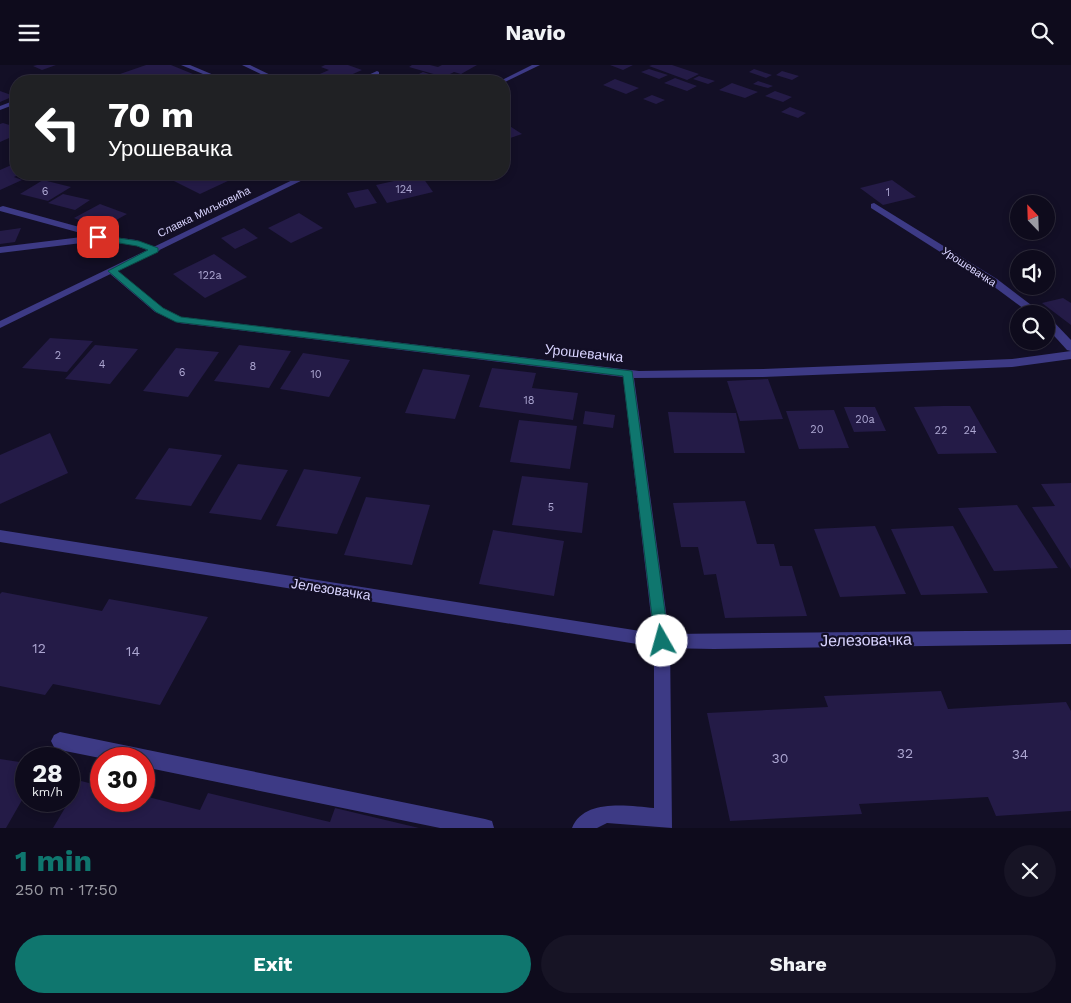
<!DOCTYPE html>
<html lang="en">
<head>
<meta charset="utf-8">
<style>
  :root { --surface:#0e0b1c; --page:#171425; --text:#f1f3f6; --muted:#9b9ba3; --line:#2e2b3b; --accent:#0f766e }
  body { margin:0; font-family:"Work Sans",sans-serif; background:var(--page); color:var(--text); height:100vh; display:flex; flex-direction:column; font-size:19px; white-space:nowrap }
  * { box-sizing:border-box; margin:0 }
  p { font-size:16px; color:var(--muted) }
  .icon { flex:none; width:28px; height:28px; fill:none; stroke:currentColor; stroke-width:2; stroke-linecap:round; stroke-linejoin:round }
  .map { position:relative; height:763px; overflow:hidden }
  .details { display:flex; flex-direction:column; background:var(--surface); flex:1 }
  .details>* { flex:none }
  .guide { position:absolute; left:10px; top:10px; width:500px; height:105px; border-radius:20px; box-shadow:0 2px 8px #0003,0 0 0 1px var(--line); background:#202124; color:#fff; overflow:hidden }
  .needle { width:32px; rotate:337deg }
  .buttons { position:absolute; left:1010px; top:130px; display:grid; gap:10px }
  .buttons a { display:grid; place-items:center; width:45px; height:45px; border-radius:50%; background:var(--surface); box-shadow:0 2px 8px #0003,0 0 0 1px var(--line); font-size:25px }
  .speed { position:absolute; left:15px; top:682px; display:flex; gap:10px; font-size:25px; font-weight:700; text-align:center }
  .speed>* { display:grid; place-content:center; width:65px; height:65px; border-radius:50%; background:var(--surface); box-shadow:0 2px 8px #0003,0 0 0 1px var(--line); line-height:1 }
  .speed small { font-size:12px; font-weight:400 }
  .speed .limit { border:8px solid #d22; background:#fff; color:#111 }
  .pin { position:absolute; display:grid; place-items:center; width:42px; height:42px; color:#fff; margin:-21px; border-radius:10px; box-shadow:0 2px 8px #0006 }
  .me { position:absolute; width:55px; margin:-28px; rotate:353deg; stroke-linejoin:round; filter:drop-shadow(0 0 4px #0008) }
  .turn { display:flex; align-items:center; gap:18px; height:105px; padding:0 15px; font-size:22px }
  .turn .icon { width:65px; height:65px; stroke-width:2.5 }
  .turn b { display:block; font-size:35px; line-height:42px }
  .round { display:grid; place-items:center; flex:none; width:52px; height:52px; border-radius:26px; background:var(--page) }
  .headline { display:flex; align-items:center; justify-content:space-between; height:85px; padding:0 15px }
  h1 { font-size:30px; font-weight:700; line-height:38px; color:var(--accent) }
  .button { display:flex; gap:10px; margin-top:auto; padding:10px 15px }
  .button a { flex:1; height:58px; border-radius:30px; background:var(--accent); color:#fff; font-size:20px; font-weight:700; line-height:58px; text-align:center }
  .button a+a { background:var(--page); color:var(--text) }
  header { display:flex; justify-content:space-between; align-items:center; height:65px; padding:0 15px; background:var(--surface); font-size:22px; font-weight:700 }
  .map>svg:first-child { display:block }
</style>
</head>
<body>
<header><svg class="icon" aria-label="menu" viewBox="0 0 24 24"><path d="M4 6h16M4 12h16M4 18h16"/></svg>Navio<svg class="icon" aria-label="search" viewBox="0 0 24 24"><circle cx="10" cy="10" r="6"/><path d="M15 15l6 6"/></svg></header>
<div class="map">
<svg width="1071" height="763" viewBox="0 0 1071 763">
  <rect width="100%" height="100%" fill="#130f26"/>
  <g fill="#241b47">
    <path d="M 37,0 L 56,0 L 42,5 L 33,1 Z"/>
    <path d="M 146,0 L 171,0 L 210,16 L 120,16 L 129,13 L 120,9 Z"/>
    <path d="M 325,0 L 348,0 L 362,5 L 337,16 L 327,16 L 313,12 L 329,5 L 321,2 Z"/>
    <path d="M 412,0 L 430,0 L 438,2 L 442,0 L 477,0 L 461,9 L 454,7 L 444,12 L 409,2 Z"/>
    <path d="M 610,0 L 633,0 L 623,5 Z"/>
    <path d="M 652,0 L 672,0 L 699,9 L 687,15 L 649,1 Z"/>
    <path d="M 649,4 L 668,10 L 659,14 L 641,7 Z"/>
    <path d="M 754,4 L 772,10 L 766,13 L 749,7 Z"/>
    <path d="M 782,6 L 799,11 L 792,15 L 776,10 Z"/>
    <path d="M 423,7 L 450,16 L 415,16 L 409,14 Z"/>
    <path d="M 94,10 L 104,13 L 96,16 L 79,16 Z"/>
    <path d="M 699,11 L 715,16 L 708,19 L 693,14 Z"/>
    <path d="M 675,13 L 697,21 L 687,26 L 664,18 Z"/>
    <path d="M 615,14 L 639,23 L 626,29 L 603,20 Z"/>
    <path d="M 758,16 L 773,21 L 768,23 L 753,19 Z"/>
    <path d="M 732,18 L 758,27 L 745,33 L 719,25 Z"/>
    <path d="M 0,26 L 14,31 L 0,37 Z"/>
    <path d="M 775,26 L 792,32 L 783,37 L 765,31 Z"/>
    <path d="M 652,30 L 665,35 L 656,39 L 643,34 Z"/>
    <path d="M 790,42 L 806,48 L 798,53 L 781,47 Z"/>
    <path d="M 3,58 L 16,62 L 16,70 L 0,77 L 0,59 Z"/>
    <path d="M 504,58 L 505,58 L 522,69 L 504,75 Z"/>
    <path d="M 16,98 L 16,109 L 20,109 L 14,112 L 22,115 L 0,125 L 0,105 Z"/>
    <path d="M 160,109 L 218,109 L 230,115 L 200,129 Z"/>
    <path d="M 421,110 L 433,127 L 387,138 L 376,120 Z"/>
    <path d="M 43,115 L 71,122 L 48,136 L 20,129 Z"/>
    <path d="M 892,115 L 916,132 L 883,140 L 860,123 Z"/>
    <path d="M 368,124 L 377,138 L 355,143 L 347,128 Z"/>
    <path d="M 63,129 L 90,135 L 75,145 L 48,138 Z"/>
    <path d="M 100,139 L 127,149 L 100,164 L 74,153 Z"/>
    <path d="M 299,148 L 323,163 L 291,178 L 268,163 Z"/>
    <path d="M 21,163 L 15,177 L 0,179 L 0,166 Z"/>
    <path d="M 244,163 L 258,173 L 235,184 L 221,173 Z"/>
    <path d="M 214,189 L 247,212 L 205,233 L 173,209 Z"/>
    <path d="M 1063,233 L 1071,238 L 1071,260 L 1042,238 Z"/>
    <path d="M 50,273 L 93,276 L 67,307 L 22,303 Z"/>
    <path d="M 95,280 L 138,284 L 110,319 L 65,314 Z"/>
    <path d="M 239,280 L 291,286 L 269,323 L 214,316 Z"/>
    <path d="M 176,283 L 219,287 L 188,332 L 143,326 Z"/>
    <path d="M 303,288 L 350,295 L 329,332 L 280,324 Z"/>
    <path d="M 492,303 L 536,308 L 532,323 L 578,328 L 573,355 L 479,342 Z"/>
    <path d="M 423,304 L 470,310 L 455,354 L 405,348 Z"/>
    <path d="M 768,314 L 783,354 L 740,356 L 727,316 Z"/>
    <path d="M 943,341 L 970,341 L 997,388 L 938,389 L 914,342 Z"/>
    <path d="M 844,342 L 875,342 L 886,366 L 854,367 Z"/>
    <path d="M 834,345 L 849,383 L 799,384 L 786,346 Z"/>
    <path d="M 585,346 L 615,350 L 613,363 L 583,359 Z"/>
    <path d="M 668,347 L 736,348 L 745,388 L 674,388 Z"/>
    <path d="M 519,355 L 577,361 L 570,404 L 510,397 Z"/>
    <path d="M 50,368 L 68,408 L 0,439 L 0,390 Z"/>
    <path d="M 169,383 L 222,390 L 191,441 L 135,434 Z"/>
    <path d="M 238,399 L 288,405 L 261,455 L 209,448 Z"/>
    <path d="M 304,404 L 361,412 L 337,469 L 276,461 Z"/>
    <path d="M 522,411 L 588,418 L 582,468 L 512,460 Z"/>
    <path d="M 1071,418 L 1071,504 L 1032,442 L 1055,441 L 1041,419 Z"/>
    <path d="M 366,432 L 430,440 L 412,500 L 344,490 Z"/>
    <path d="M 745,436 L 757,479 L 774,479 L 780,501 L 792,501 L 807,551 L 725,553 L 716,509 L 704,510 L 698,482 L 681,482 L 673,438 Z"/>
    <path d="M 1017,440 L 1058,503 L 994,506 L 958,443 Z"/>
    <path d="M 875,461 L 906,529 L 840,532 L 814,464 Z"/>
    <path d="M 953,461 L 988,528 L 921,530 L 891,464 Z"/>
    <path d="M 493,465 L 564,476 L 554,531 L 479,519 Z"/>
    <path d="M 2,527 L 102,546 L 109,534 L 208,552 L 160,640 L 53,619 L 45,630 L 0,621 L 0,529 Z"/>
    <path d="M 941,626 L 948,644 L 1066,637 L 1071,646 L 1071,746 L 996,751 L 988,732 L 859,739 L 862,749 L 730,756 L 707,648 L 828,642 L 824,631 Z"/>
    <path d="M 0,694 L 26,698 L 26,728 L 6,763 L 0,763 Z"/>
    <path d="M 81,716 L 101,721 L 101,736 L 144,736 L 144,731 L 200,745 L 208,728 L 330,757 L 335,743 L 419,763 L 53,763 Z"/>
  </g>
  <g fill="none" stroke-linecap="round" stroke-linejoin="round">
    <g fill="#3d3a85" fill-rule="evenodd">
      <path d="M 181,0 L 190,0 L 228,16 L 220,16 Z"/>
      <path d="M 377,6 L 379,7 L 379,9 L 363,16 L 355,16 Z"/>
      <path d="M 874,138 L 997,214 L 1043,249 L 1031,249 L 989,218 L 871,143 L 871,139 Z"/>
      <path d="M 3,141 L 83,163 L 88,168 L 86,175 L 80,175 L 77,167 L 0,146 L 0,142 Z"/>
      <path d="M 1046,252 L 1050,253 L 1071,275 L 1071,286 L 1067,285 L 1046,262 Z"/>
      <path d="M 662,569 L 667,571 L 670,576 L 672,763 L 607,758 L 597,763 L 572,763 C 584,733 629,741 654,743 L 654,576 L 657,571 Z"/>
      <path d="M 60,667 L 485,754 L 492,756 L 494,763 L 440,763 L 144,702 L 144,694 L 105,694 L 60,685 L 54,682 L 51,676 L 54,670 Z"/>
    </g>
    <g fill="#3d3a85" fill-rule="evenodd">
      <path d="M 242,0 L 250,0 L 283,16 L 275,16 Z"/>
      <path d="M 71,12 L 73,13 L 73,15 L 63,16 Z"/>
      <path d="M 16,35 L 16,39 L 0,45 L 0,41 Z"/>
      <path d="M 98,170 L 136,175 L 160,185 L 155,188 L 134,180 L 98,176 L 0,188 L 0,182 Z"/>
      <path d="M 112,203 L 163,243 L 181,252 L 639,306 L 763,304 L 1012,294 L 1071,286 L 1071,294 L 1012,302 L 763,312 L 634,313 L 669,569 L 1071,565 L 1071,579 L 714,584 L 662,583 L 0,477 L 0,465 L 653,568 L 623,312 L 179,258 L 155,247 L 109,208 L 109,204 Z"/>
    </g>
    <g fill="#3d3a85" fill-rule="evenodd">
      <path d="M 532,0 L 540,0 L 505,17 L 500,16 Z"/>
      <path d="M 305,109 L 315,109 L 0,263 L 0,256 Z"/>
    </g>
  </g>
  <path fill="#0f766e" stroke="#0a4d48" d="M 98,170 L 139,176 L 158,183 L 158,187 L 118,206 L 163,243 L 181,252 L 632,306 L 669,576 L 667,580 L 662,582 L 657,580 L 655,576 L 623,311 L 176,257 L 156,247 L 108,206 L 148,185 L 137,181 L 95,174 L 93,172 Z"/>
  <g text-anchor="middle" dominant-baseline="central" stroke-width="4.5" stroke-linejoin="round" paint-order="stroke">
    <g font-size="11" fill="#aca6d1">
      <text x="404" y="124">124</text>
      <text x="45" y="126">6</text>
      <text x="888" y="127">1</text>
      <text x="210" y="210">122a</text>
      <text x="58" y="290">2</text>
      <text x="102" y="299">4</text>
      <text x="253" y="301">8</text>
      <text x="182" y="307">6</text>
      <text x="316" y="309">10</text>
      <text x="529" y="335">18</text>
      <text x="865" y="354">20a</text>
      <text x="817" y="364">20</text>
      <text x="941" y="365">22</text>
      <text x="970" y="365">24</text>
      <text x="551" y="442">5</text>
    </g>
    <g font-size="11" fill="#d9d4ff" stroke="#130f26">
      <text transform="translate(204 147) rotate(-26)">Славка Миљковића</text>
      <text transform="translate(969 202) rotate(33)">Урошевачка</text>
    </g>
    <g font-size="14" fill="#d9d4ff" stroke="#130f26">
      <text transform="translate(584 288) rotate(6)">Урошевачка</text>
      <text transform="translate(331 524) rotate(9)">Јелезовачка</text>
    </g>
    <g font-size="14" fill="#aca6d1">
      <text x="39" y="583">12</text>
      <text x="133" y="586">14</text>
      <text x="905" y="688">32</text>
      <text x="1020" y="689">34</text>
      <text x="780" y="693">30</text>
    </g>
    <g font-size="16" fill="#d9d4ff" stroke="#130f26">
      <text transform="translate(866 575) rotate(-1)">Јелезовачка</text>
    </g>
  </g>
</svg>
<div class="buttons">
<a><svg class="needle" viewBox="-14 -14 28 28"><path d="M0-13l5 13h-10z" fill="#e53935"/><path d="M0 13l5-13h-10z" fill="#9b9ba3"/></svg></a>
<a><svg class="icon" aria-label="sound" viewBox="0 0 24 24"><path d="M4 9h4l5-4v14l-5-4H4zM17 9q2 3 0 6"/></svg></a>
<a><svg class="icon" aria-label="search" viewBox="0 0 24 24"><circle cx="10" cy="10" r="6"/><path d="M15 15l6 6"/></svg></a>
</div>
<div class="speed"><div>28<small>km/h</small></div><div class="limit">30</div></div>
<div class="pin" style="left:98px;top:172px;background:#d93025"><svg class="icon" aria-label="arrive" viewBox="0 0 24 24"><path d="M6 21V4h12l-3 4 3 4H6"/></svg></div>
<svg class="me" style="left:662px;top:576px" viewBox="-20 -20 40 40"><circle r="19" fill="#fff"/><path d="M0-13L10 11 0 6-10 11z" fill="#0f766e"/></svg>
<div class="guide">
<div class="turn"><svg class="icon" aria-label="left" viewBox="0 0 24 24"><path d="M17 20v-9H6M10 6l-5 5 5 5"/></svg><div><b>70 m</b>Урошевачка</div></div>
</div>
</div>
<section class="details">
<div class="headline"><div><h1>1 min</h1><p>250 m · 17:50</p></div><a class="round"><svg class="icon" aria-label="close" viewBox="0 0 24 24"><path d="M6 6l12 12M18 6L6 18"/></svg></a></div>
<div class="button"><a>Exit</a><a>Share</a></div>
</section>
</body>
</html>
